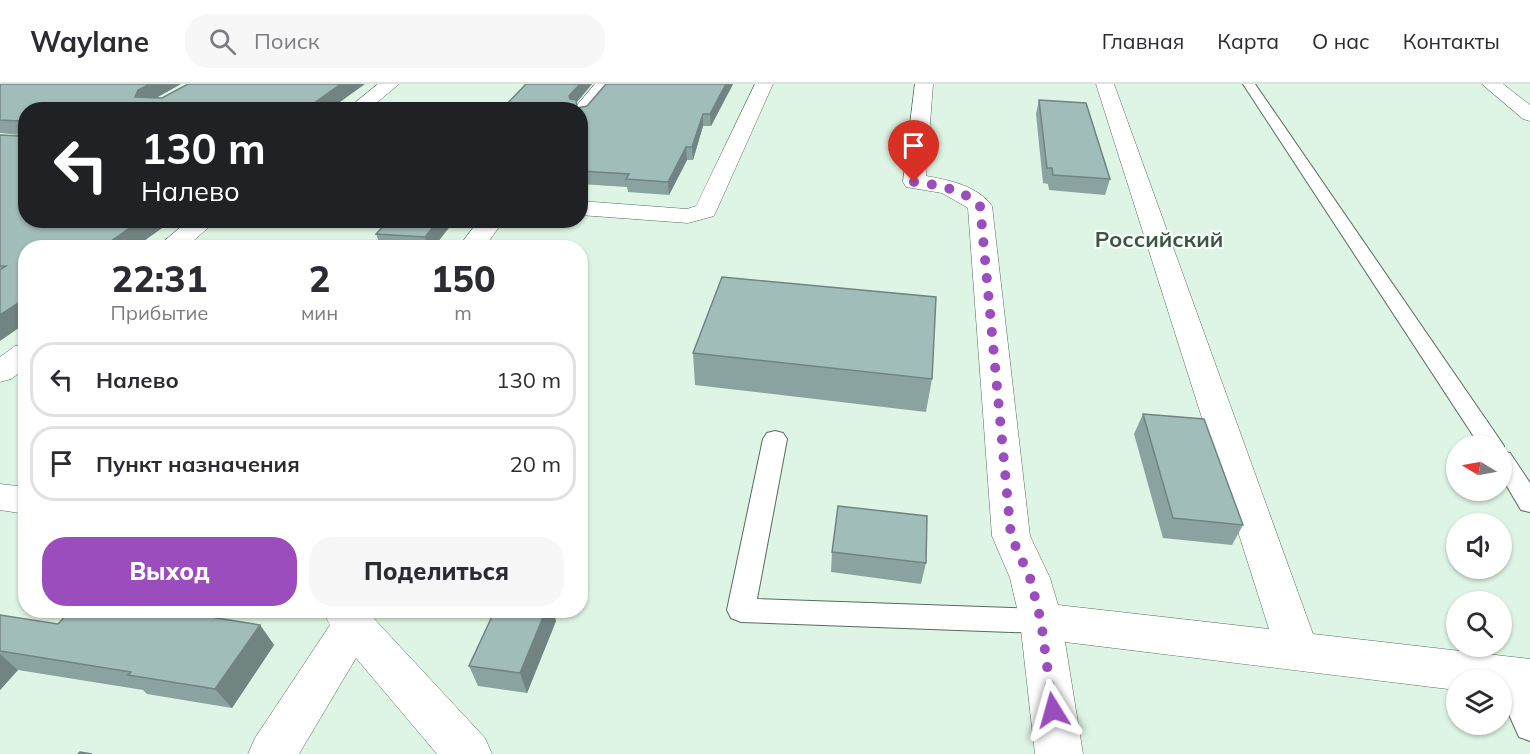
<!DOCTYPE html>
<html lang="ru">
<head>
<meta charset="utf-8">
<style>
  :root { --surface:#fff; --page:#f7f7f7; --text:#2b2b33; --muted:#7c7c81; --line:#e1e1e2; --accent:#9c4dbd }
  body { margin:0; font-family:Mulish,sans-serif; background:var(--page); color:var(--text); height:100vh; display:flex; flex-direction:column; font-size:22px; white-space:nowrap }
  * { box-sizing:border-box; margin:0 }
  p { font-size:20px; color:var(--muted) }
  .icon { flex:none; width:33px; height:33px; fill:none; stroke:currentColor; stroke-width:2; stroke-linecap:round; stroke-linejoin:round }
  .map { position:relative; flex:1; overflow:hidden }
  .sheet { position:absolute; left:18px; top:156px; width:570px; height:378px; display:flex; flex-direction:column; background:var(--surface); border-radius:24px; box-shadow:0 2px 4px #0004 }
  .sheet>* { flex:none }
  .banner { position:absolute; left:18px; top:18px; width:570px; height:126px; border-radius:24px; box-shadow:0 2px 4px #0004; background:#202124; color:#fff; overflow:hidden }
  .needle { width:39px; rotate:280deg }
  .controls { position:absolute; left:1446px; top:351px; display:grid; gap:12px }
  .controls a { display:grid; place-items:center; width:66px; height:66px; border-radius:50%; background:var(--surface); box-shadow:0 2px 4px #0004; font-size:30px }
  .pin { position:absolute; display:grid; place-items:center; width:51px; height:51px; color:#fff; margin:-62px -26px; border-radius:50% 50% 50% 0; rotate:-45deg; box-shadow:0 0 6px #0007 }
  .pin .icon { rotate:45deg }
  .me { position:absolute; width:66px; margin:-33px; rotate:352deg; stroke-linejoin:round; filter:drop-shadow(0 0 4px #0008) }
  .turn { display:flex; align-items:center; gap:21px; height:126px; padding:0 24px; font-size:27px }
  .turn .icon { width:78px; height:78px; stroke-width:2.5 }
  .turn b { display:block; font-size:42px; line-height:51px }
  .eta { display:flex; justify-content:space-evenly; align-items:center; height:102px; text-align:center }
  .eta b { font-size:36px; font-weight:800; line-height:42px }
  .button { display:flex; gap:12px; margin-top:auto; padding:12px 24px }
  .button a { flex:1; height:69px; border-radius:24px; background:var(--accent); color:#fff; font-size:24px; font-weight:800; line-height:69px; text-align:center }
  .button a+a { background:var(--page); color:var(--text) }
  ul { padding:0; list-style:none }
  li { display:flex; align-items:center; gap:18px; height:75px; margin:0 12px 9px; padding:0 12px; border:3px solid var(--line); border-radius:24px }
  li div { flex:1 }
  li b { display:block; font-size:22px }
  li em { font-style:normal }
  header { display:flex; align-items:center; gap:36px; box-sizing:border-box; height:84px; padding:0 30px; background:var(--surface); border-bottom:2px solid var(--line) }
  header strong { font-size:28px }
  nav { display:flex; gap:33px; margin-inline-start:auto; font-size:21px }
  .search { width:420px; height:54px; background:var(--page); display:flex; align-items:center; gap:15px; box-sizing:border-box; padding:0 21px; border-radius:24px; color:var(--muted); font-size:22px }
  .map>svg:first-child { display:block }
</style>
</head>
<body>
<header>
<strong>Waylane</strong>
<div class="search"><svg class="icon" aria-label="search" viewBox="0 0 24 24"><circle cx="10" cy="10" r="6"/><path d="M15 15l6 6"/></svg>Поиск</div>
<nav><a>Главная</a><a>Карта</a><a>О нас</a><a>Контакты</a></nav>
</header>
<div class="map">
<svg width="1530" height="670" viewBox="0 0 1530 670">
  <rect width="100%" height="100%" fill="#def5e5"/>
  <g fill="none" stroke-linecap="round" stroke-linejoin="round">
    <defs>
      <g id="lane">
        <path d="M 1243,0 L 1255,0 L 1500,356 L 1504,362 L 1502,366 L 1502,362 L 1480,362 Z"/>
        <path d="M 775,347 L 783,349 L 787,355 L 757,515 L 1041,525 L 1051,528 L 1055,537 L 1051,546 L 1041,549 L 741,538 L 731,534 L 727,526 L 763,355 L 767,349 Z"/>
        <path d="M 1502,367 L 1510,369 L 1530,399 L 1530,428 L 1521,426 L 1502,394 Z"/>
        <path d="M 1506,578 L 1517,582 L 1530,609 L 1530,657 L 1519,653 L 1502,615 L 1502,596 L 1493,596 L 1491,592 L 1495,582 Z"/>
      </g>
      <g id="street">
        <path d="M 378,0 L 399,0 L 368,26 L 346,26 Z"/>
        <path d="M 595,0 L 614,0 L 587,33 L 580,35 L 580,26 L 573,26 Z"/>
        <path d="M 755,0 L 773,0 L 714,132 L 688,139 L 580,131 L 580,117 L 687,125 L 696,122 Z"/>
        <path d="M 915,0 L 933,0 L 926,92 C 949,96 978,102 992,122 L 1030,452 L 1050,494 L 1058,521 L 1269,545 L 1096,0 L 1114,0 L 1313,550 L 1530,575 L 1530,615 L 1502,611 L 1502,596 L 1456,596 L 1456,606 L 1065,558 L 1083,670 L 1035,670 L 1020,537 L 1010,494 L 992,452 L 968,124 L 942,109 L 906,103 L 903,98 Z"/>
        <path d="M 1482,0 L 1503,0 L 1530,21 L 1530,37 L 1523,35 Z"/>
        <path d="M 189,136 L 217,136 L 185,164 L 156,164 Z"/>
        <path d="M 479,136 L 504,136 L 484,164 L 458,164 Z"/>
        <path d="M 26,260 L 26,284 L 11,295 L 0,298 L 0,273 L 15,262 Z"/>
        <path d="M 0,400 L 26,403 L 26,430 L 0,426 Z"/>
        <path d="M 322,526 L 366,526 L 485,654 L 492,670 L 437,670 L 356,574 L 299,670 L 248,670 L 255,654 L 330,541 Z"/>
      </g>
    </defs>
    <use href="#lane" stroke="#586b5e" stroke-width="2"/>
    <use href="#street" stroke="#586b5e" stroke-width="1"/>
    <use href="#lane" fill="#fff" fill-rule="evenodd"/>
    <use href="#street" fill="#fff" fill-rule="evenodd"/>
  </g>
  <g fill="#8aa3a0">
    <path d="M 0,0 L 181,0 L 156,14 L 162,14 L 365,0 L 26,26 L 26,136 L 167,136 L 169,139 L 134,164 L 26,164 L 0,257 L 0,51 L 19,52 L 19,51 L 0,49 Z"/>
    <path d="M 526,0 L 592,0 L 576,19 L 577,24 L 587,22 L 606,0 L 733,0 L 711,42 L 703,42 L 693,76 L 687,76 L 669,111 L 628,108 L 627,103 L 580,100 L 580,26 L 501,26 Z"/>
    <path d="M 1039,16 L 1110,95 L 1105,111 L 1049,106 L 1048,100 L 1043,99 L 1036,30 Z"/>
    <path d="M 389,136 L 455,136 L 433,164 L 381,164 L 376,150 Z"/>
    <path d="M 693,269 L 932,295 L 926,328 L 695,301 Z"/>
    <path d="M 1143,330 L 1243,441 L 1232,461 L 1163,454 L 1134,350 Z"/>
    <path d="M 832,468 L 926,479 L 921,500 L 831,488 Z"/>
    <path d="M 0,531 L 58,540 L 260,541 L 274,561 L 232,624 L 147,610 L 143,606 L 18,586 L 0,606 Z"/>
    <path d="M 556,537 L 527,609 L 478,602 L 469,582 Z"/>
  </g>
  <g fill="#718482">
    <path d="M 150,0 L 181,0 L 145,20 L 135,13 L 138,6 Z"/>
    <path d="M 341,0 L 365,0 L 329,26 L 304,26 Z"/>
    <path d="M 580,0 L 592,0 L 571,25 L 569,12 Z"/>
    <path d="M 726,0 L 733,0 L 711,42 L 710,30 Z"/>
    <path d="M 703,30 L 703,42 L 693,76 L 692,63 Z"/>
    <path d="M 686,63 L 687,76 L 669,111 L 668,98 Z"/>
    <path d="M 141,136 L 167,136 L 169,139 L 134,164 L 101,164 Z"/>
    <path d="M 439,136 L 455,136 L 433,164 L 428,164 L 425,153 Z"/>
    <path d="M 26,214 L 26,239 L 0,257 L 0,231 Z"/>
    <path d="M 546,526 L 553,526 L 556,537 L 527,609 L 520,589 Z"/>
    <path d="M 260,541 L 274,561 L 232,624 L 215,605 Z"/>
    <path d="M 0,570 L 18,586 L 0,606 Z"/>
  </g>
  <g fill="#a1bdba" stroke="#718482" stroke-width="1.5">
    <path d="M 0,0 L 150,0 L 138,6 L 135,13 L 162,14 L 188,0 L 341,0 L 304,26 L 26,26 L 26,136 L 141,136 L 101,164 L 26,164 L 26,214 L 0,231 L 0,186 L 6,182 L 0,182 L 0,51 L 19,52 L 19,37 L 0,36 Z"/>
    <path d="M 526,0 L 580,0 L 569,12 L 570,15 L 576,16 L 577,24 L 587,22 L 606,0 L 726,0 L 710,30 L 703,30 L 692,63 L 686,63 L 668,98 L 626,95 L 629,90 L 580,87 L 580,26 L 501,26 Z"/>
    <path d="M 1039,16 L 1086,19 L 1110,95 L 1053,91 L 1052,84 L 1047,84 Z"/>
    <path d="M 389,136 L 439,136 L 425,153 L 376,150 Z"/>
    <path d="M 722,193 L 936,213 L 932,295 L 693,269 Z"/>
    <path d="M 1143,330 L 1204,335 L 1243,441 L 1173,434 Z"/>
    <path d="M 838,422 L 927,432 L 926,479 L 832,468 Z"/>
    <path d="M 71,526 L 166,526 L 260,541 L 215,605 L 128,591 L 131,588 L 0,567 L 0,531 L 58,540 Z"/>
    <path d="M 495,526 L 546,526 L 520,589 L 469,582 Z"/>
    <path d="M 80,668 L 92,670 L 78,670 Z"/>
  </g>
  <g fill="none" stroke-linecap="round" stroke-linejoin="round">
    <path stroke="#9c4dbd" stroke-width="10" stroke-dasharray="0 18" d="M 914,98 C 938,101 963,105 980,122 L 1011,452 L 1030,494 L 1041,537 L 1053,626"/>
  </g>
  <g text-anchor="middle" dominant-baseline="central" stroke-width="4.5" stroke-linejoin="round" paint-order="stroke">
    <g font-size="22" font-weight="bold" fill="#405346" stroke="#f5fef8">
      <text x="1159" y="155">Российский</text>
    </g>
  </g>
</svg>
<div class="controls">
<a><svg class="needle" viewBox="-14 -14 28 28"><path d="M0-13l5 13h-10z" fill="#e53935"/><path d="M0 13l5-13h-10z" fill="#7c7c81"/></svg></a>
<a><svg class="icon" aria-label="sound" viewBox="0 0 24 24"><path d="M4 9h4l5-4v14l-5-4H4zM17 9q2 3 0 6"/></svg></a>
<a><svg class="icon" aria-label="search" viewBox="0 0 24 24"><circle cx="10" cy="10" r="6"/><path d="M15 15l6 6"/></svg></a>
<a><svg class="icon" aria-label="layers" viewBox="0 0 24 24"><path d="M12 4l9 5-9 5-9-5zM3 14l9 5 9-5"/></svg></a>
</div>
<div class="pin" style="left:914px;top:98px;background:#d93025"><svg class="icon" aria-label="arrive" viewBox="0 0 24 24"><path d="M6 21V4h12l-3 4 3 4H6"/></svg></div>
<svg class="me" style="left:1053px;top:626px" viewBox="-20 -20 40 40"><path d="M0-17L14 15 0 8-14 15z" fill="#9c4dbd" stroke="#fff" stroke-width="4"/></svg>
<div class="banner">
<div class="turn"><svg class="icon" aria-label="left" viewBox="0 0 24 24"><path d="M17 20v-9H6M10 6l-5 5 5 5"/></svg><div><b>130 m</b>Налево</div></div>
</div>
<section class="sheet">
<div class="eta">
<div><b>22:31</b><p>Прибытие</p></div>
<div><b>2</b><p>мин</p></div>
<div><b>150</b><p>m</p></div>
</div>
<ul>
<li><svg class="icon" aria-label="left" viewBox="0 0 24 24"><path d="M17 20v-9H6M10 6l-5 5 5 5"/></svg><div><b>Налево</b></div><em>130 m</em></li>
<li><svg class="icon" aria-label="arrive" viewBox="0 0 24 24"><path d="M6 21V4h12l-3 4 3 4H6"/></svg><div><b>Пункт назначения</b></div><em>20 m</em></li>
</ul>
<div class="button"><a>Выход</a><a>Поделиться</a></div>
</section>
</div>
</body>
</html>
